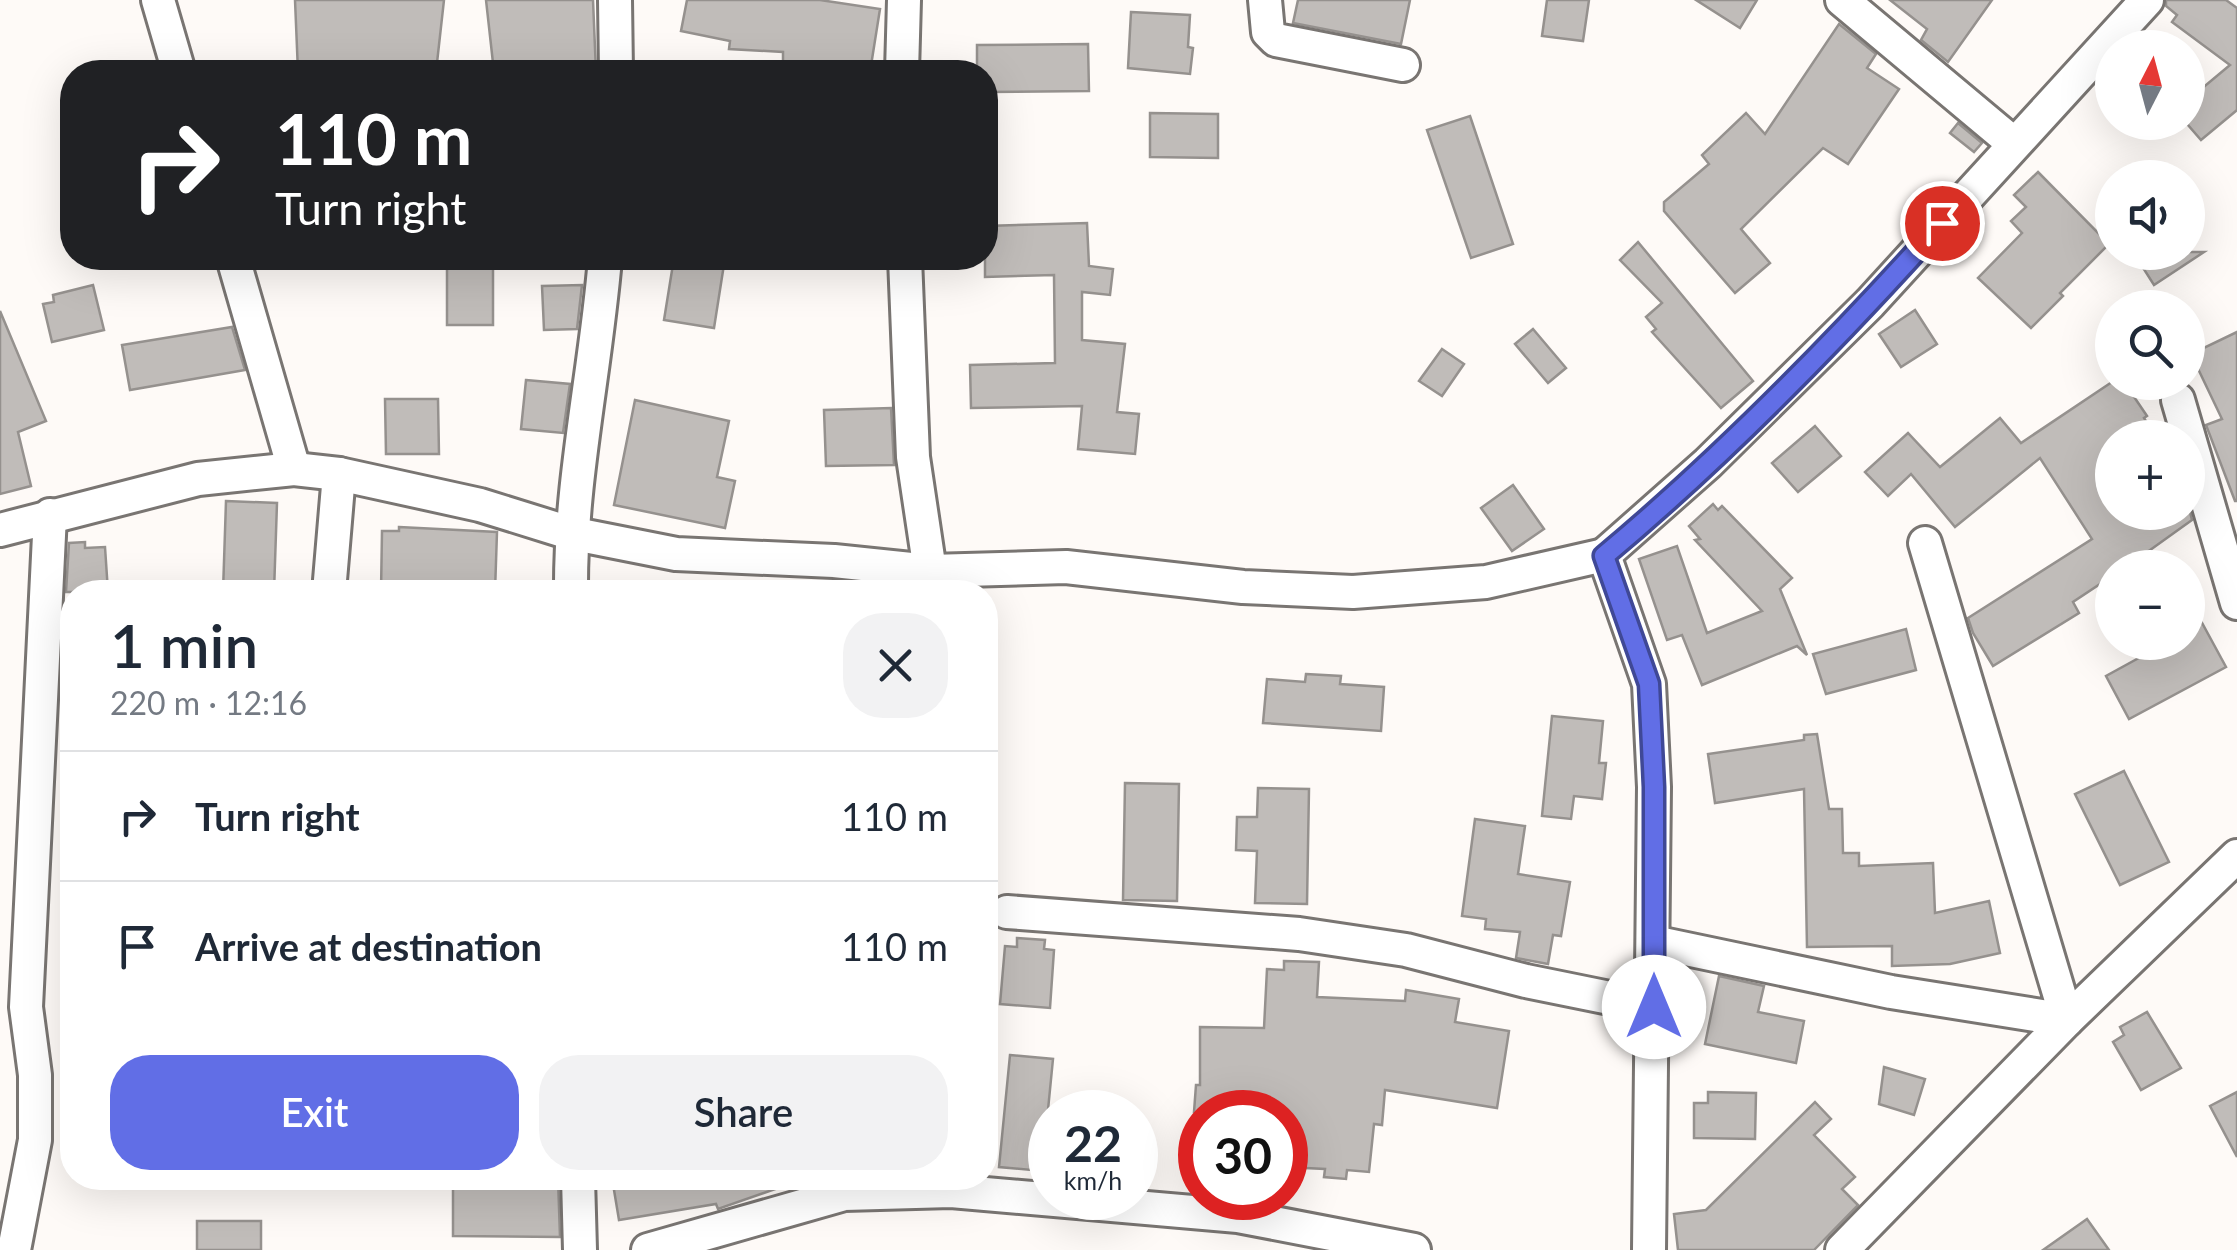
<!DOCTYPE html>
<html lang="en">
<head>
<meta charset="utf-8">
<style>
  :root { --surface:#fff; --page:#f2f2f3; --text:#1f2937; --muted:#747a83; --line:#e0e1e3; --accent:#616ee6 }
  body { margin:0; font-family:Lato,sans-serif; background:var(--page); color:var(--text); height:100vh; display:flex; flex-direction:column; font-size:38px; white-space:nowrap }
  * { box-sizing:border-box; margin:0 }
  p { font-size:32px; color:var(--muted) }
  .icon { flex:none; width:55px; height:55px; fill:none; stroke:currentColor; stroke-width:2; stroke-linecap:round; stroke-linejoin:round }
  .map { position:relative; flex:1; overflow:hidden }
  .sheet { position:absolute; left:60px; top:580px; width:938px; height:610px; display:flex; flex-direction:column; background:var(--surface); border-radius:40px; box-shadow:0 10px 40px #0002 }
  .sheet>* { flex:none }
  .guide { position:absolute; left:60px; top:60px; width:938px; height:210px; border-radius:40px; box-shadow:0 10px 40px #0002; background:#202124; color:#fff; overflow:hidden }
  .needle { width:65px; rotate:6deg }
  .controls { position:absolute; left:2095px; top:30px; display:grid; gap:20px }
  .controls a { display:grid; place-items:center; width:110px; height:110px; border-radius:50%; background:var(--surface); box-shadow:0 10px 40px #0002; font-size:50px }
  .speed { position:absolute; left:1028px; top:1090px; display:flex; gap:20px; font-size:50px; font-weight:700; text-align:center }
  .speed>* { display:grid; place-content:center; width:130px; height:130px; border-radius:50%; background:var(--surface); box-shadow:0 10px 40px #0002; line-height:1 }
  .speed small { font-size:25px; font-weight:400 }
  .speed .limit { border:15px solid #d22; background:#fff; color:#111 }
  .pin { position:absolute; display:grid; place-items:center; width:85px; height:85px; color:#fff; margin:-42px; border:5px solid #fff; border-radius:50%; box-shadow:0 2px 10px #0007 }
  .me { position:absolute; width:110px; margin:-55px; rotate:0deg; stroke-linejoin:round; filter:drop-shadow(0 0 8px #0008) }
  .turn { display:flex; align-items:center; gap:35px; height:210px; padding:0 50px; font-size:45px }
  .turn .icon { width:130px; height:130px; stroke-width:2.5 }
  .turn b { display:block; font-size:70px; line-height:85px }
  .round { display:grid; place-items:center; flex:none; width:105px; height:105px; border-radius:40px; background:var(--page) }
  .summary { display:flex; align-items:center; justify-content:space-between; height:170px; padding:0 50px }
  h1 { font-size:60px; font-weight:600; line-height:75px }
  .button { display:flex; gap:20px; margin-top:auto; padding:20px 50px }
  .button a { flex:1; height:115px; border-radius:40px; background:var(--accent); color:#fff; font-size:40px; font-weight:600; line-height:115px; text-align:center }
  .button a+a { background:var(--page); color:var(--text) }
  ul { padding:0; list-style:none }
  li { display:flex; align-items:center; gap:30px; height:130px; padding:0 50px; border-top:2px solid var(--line) }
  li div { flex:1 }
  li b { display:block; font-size:38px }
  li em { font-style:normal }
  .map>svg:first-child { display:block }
</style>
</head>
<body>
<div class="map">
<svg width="2237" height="1250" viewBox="0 0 2237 1250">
  <rect width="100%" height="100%" fill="#fefaf7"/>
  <g fill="#c0bcb9" stroke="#95918e" stroke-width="2.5">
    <path d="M 295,0 L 444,0 L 436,72 L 346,63 L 346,72 L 298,72 Z"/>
    <path d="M 486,0 L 593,0 L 596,72 L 494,72 Z"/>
    <path d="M 687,0 L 820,0 L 880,9 L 870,72 L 783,72 L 783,52 L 729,49 L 730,41 L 681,31 Z"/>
    <path d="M 1298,0 L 1410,0 L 1401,44 L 1293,23 Z"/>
    <path d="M 1547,0 L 1589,0 L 1583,41 L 1542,36 Z"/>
    <path d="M 1696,0 L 1757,0 L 1740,28 Z"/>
    <path d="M 1890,0 L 1992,0 L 1948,62 L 1921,40 L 1927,29 Z"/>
    <path d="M 2166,0 L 2226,0 L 2237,8 L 2237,110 L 2201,140 L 2188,125 L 2188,100 L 2230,65 L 2172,22 L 2177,15 L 2166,6 Z"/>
    <path d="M 1131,12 L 1190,15 L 1188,47 L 1193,48 L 1190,74 L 1128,68 Z"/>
    <path d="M 1839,24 L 1876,54 L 1867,68 L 1899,89 L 1848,164 L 1823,148 L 1741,229 L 1770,263 L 1735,293 L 1664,211 L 1664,202 L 1709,164 L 1702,155 L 1746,113 L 1765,134 Z"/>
    <path d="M 1088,44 L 1089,91 L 986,92 L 986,73 L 977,72 L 977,45 Z"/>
    <path d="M 1150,113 L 1218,114 L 1218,158 L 1150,157 Z"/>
    <path d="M 1470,116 L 1513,244 L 1471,258 L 1427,130 Z"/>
    <path d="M 1958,123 L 1982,143 L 1974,152 L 1950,133 Z"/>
    <path d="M 2038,172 L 2109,244 L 2060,293 L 2063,296 L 2031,328 L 1978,278 L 2022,233 L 2011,221 L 2026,207 L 2014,195 Z"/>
    <path d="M 1087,223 L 1089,266 L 1113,269 L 1110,295 L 1082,292 L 1082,340 L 1125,344 L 1117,412 L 1139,414 L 1135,454 L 1078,449 L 1082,406 L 971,408 L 970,365 L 1055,363 L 1054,275 L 985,277 L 985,226 Z"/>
    <path d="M 1638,242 L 1753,381 L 1721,408 L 1652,332 L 1656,329 L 1646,317 L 1662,303 L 1620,260 Z"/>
    <path d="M 2133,252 L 2204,252 L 2154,285 Z"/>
    <path d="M 447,258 L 475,258 L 475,262 L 493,263 L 493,325 L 447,325 Z"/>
    <path d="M 674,258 L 725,258 L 714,328 L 664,320 Z"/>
    <path d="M 93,285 L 104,330 L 52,342 L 43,304 L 54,302 L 53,295 Z"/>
    <path d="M 582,285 L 577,329 L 544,330 L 542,286 Z"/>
    <path d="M 1915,310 L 1937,344 L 1901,367 L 1879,334 Z"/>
    <path d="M 0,311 L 46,421 L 18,432 L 31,486 L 0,494 Z"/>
    <path d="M 232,327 L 245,370 L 130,390 L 122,345 Z"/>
    <path d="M 1533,329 L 1566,368 L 1548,383 L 1515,344 Z"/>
    <path d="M 2237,332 L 2237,501 L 2235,501 L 2206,425 L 2222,419 L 2191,354 Z"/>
    <path d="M 1442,349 L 1464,364 L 1442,396 L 1419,381 Z"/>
    <path d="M 526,380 L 570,384 L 563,433 L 521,429 Z"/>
    <path d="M 2112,382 L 2124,382 L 2147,416 L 2144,418 L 2156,438 L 2112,438 L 2112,512 L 2190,512 L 2192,520 L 2125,568 L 2112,568 L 2112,576 L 2073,602 L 2079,613 L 1993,666 L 1973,633 L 1968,618 L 2092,539 L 2040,458 L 1955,527 L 1911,474 L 1888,496 L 1865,472 L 1908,433 L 1940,467 L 2000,418 L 2021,443 Z"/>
    <path d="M 385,399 L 438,399 L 439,454 L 386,454 Z"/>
    <path d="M 635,400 L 729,421 L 717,477 L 735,481 L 725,528 L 614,505 Z"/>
    <path d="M 891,408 L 894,465 L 826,466 L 824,410 Z"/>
    <path d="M 1815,426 L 1841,456 L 1798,492 L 1772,463 Z"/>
    <path d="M 1513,485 L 1544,529 L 1512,551 L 1481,508 Z"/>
    <path d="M 226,501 L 277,503 L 274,592 L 223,592 Z"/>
    <path d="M 1713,504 L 1718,510 L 1722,506 L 1792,578 L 1780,589 L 1807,655 L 1797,646 L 1702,685 L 1682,635 L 1667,640 L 1639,559 L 1677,546 L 1707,633 L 1762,611 L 1695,540 L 1700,539 L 1689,526 Z"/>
    <path d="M 399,527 L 497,532 L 495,592 L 381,592 L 382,531 L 399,531 Z"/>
    <path d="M 85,542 L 85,548 L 105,547 L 108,592 L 66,592 L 69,543 Z"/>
    <path d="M 2188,597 L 2226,667 L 2129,719 L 2106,676 L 2168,642 L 2188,642 Z"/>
    <path d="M 1906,629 L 1916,670 L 1826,694 L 1813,654 Z"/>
    <path d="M 1306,674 L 1341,676 L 1340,684 L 1384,687 L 1381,731 L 1263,723 L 1267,679 L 1305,682 Z"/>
    <path d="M 1552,716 L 1603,721 L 1599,763 L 1606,763 L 1602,799 L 1574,796 L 1571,819 L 1542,816 Z"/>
    <path d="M 1817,734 L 1829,809 L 1842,809 L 1843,853 L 1859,853 L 1859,866 L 1933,863 L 1935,913 L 1989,901 L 2000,953 L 1950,964 L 1892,966 L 1892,946 L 1807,947 L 1804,789 L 1715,803 L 1708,754 L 1804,740 L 1804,735 Z"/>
    <path d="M 2124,771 L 2169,862 L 2120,885 L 2075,794 Z"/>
    <path d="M 1125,783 L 1179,784 L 1177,901 L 1123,900 Z"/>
    <path d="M 1258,788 L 1309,789 L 1307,904 L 1255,903 L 1257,851 L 1236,850 L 1237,817 L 1257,817 Z"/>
    <path d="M 1475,819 L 1525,826 L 1518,874 L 1570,882 L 1561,936 L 1553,935 L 1548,964 L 1516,958 L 1520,932 L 1485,929 L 1486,919 L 1462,916 Z"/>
    <path d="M 1017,938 L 1045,940 L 1044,949 L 1054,950 L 1050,1008 L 1000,1004 L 1005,946 L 1017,947 Z"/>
    <path d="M 1284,961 L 1319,962 L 1317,997 L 1405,1001 L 1406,990 L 1459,999 L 1455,1022 L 1509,1031 L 1497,1108 L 1385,1090 L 1382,1125 L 1374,1124 L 1369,1172 L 1347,1170 L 1346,1179 L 1324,1177 L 1325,1169 L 1285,1167 L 1285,1112 L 1194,1112 L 1196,1085 L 1200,1085 L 1200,1027 L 1264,1028 L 1267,969 L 1284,970 Z"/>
    <path d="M 1719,976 L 1764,986 L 1758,1012 L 1804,1021 L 1796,1063 L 1705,1044 Z"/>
    <path d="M 2147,1012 L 2181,1068 L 2141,1090 L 2113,1042 L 2124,1035 L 2120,1027 Z"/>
    <path d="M 1010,1055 L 1053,1059 L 1042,1171 L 999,1167 Z"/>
    <path d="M 1884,1067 L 1925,1079 L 1914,1115 L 1879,1104 Z"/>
    <path d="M 1708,1092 L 1756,1093 L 1755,1139 L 1694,1138 L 1694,1103 L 1708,1103 Z"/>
    <path d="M 2237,1092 L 2237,1157 L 2210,1106 Z"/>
    <path d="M 1815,1102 L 1831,1119 L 1814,1135 L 1855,1177 L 1842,1189 L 1858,1205 L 1814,1250 L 1678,1250 L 1674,1214 L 1706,1210 Z"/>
    <path d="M 453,1178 L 558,1178 L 560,1237 L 453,1236 Z"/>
    <path d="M 612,1178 L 800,1178 L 801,1180 L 718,1209 L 716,1204 L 619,1220 Z"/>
    <path d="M 2087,1219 L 2109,1250 L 2043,1250 Z"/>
    <rect x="197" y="1221" width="64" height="29"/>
  </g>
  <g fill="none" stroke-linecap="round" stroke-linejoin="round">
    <defs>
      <g id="minor">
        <path d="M 158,0 L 179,72"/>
        <path d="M 615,0 L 616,72"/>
        <path d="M 1265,0 L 1268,32 L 1276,40 L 1403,65"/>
        <path d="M 1842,0 L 2013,143"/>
        <path d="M 902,72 L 904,0"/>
        <path d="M 233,258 L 294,469"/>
        <path d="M 905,258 L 913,457 L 930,571"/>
        <path d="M 2178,400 L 2237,603"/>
        <path d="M 0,530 L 198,479 L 294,469 L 339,474 L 480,505 L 570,533 L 676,554 L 834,561 L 930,571 L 1066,567 L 1243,587 L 1353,592 L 1486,582 L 1604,555"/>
        <path d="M 329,592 L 339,474"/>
        <path d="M 571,592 C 570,480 596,369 605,258"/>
        <path d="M 1007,912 L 1299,934 L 1406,950 L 1526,981 L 1654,1007"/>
        <path d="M 1653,942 L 1891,992 L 2067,1020 L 1925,543"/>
        <path d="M 578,1178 L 580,1250"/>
        <path d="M 14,1250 L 35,1140 L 35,1075 L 26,1007 L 50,515"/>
        <path d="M 648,1250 L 844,1194 L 951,1191 L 1238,1216 L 1414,1250"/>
        <path d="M 1649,1250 L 1654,787 L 1649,684 L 1604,555 L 1708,463 L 1870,303 L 2147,0"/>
        <path d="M 1842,1250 L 2067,1020 L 2237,856"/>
      </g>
    </defs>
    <use href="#minor" stroke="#797572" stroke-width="38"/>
    <use href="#minor" stroke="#fff" stroke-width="32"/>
  </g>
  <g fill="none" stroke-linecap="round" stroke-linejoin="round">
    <defs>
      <path id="route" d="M 1654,1007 L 1654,787 L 1649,684 L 1604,556 C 1725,455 1837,340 1942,223"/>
    </defs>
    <use href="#route" stroke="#3f4896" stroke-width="25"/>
    <use href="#route" stroke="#616ee6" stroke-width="18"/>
  </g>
</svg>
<div class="controls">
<a><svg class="needle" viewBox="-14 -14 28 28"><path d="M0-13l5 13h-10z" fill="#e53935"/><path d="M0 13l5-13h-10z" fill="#747a83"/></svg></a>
<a><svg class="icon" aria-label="sound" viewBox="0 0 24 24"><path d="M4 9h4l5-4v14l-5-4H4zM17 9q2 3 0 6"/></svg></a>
<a><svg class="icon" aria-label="search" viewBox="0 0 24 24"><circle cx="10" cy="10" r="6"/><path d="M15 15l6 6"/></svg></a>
<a>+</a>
<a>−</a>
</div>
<div class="speed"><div>22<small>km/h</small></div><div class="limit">30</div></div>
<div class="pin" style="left:1942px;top:223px;background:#d93025"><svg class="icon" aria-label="arrive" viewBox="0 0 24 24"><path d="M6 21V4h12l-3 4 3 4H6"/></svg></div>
<svg class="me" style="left:1654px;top:1007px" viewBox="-20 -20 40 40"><circle r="19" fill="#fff"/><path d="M0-13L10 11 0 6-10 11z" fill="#616ee6"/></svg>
<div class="guide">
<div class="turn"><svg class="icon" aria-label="right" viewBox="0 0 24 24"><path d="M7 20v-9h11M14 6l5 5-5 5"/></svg><div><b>110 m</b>Turn right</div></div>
</div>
<section class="sheet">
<div class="summary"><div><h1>1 min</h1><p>220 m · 12:16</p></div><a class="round"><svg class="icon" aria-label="close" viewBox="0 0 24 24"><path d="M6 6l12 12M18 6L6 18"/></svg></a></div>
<ul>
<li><svg class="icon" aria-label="right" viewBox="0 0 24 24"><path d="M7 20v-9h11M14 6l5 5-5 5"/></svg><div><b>Turn right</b></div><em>110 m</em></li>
<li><svg class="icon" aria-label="arrive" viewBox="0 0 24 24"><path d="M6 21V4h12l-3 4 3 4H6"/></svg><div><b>Arrive at destination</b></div><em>110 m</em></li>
</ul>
<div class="button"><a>Exit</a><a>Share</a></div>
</section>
</div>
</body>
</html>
